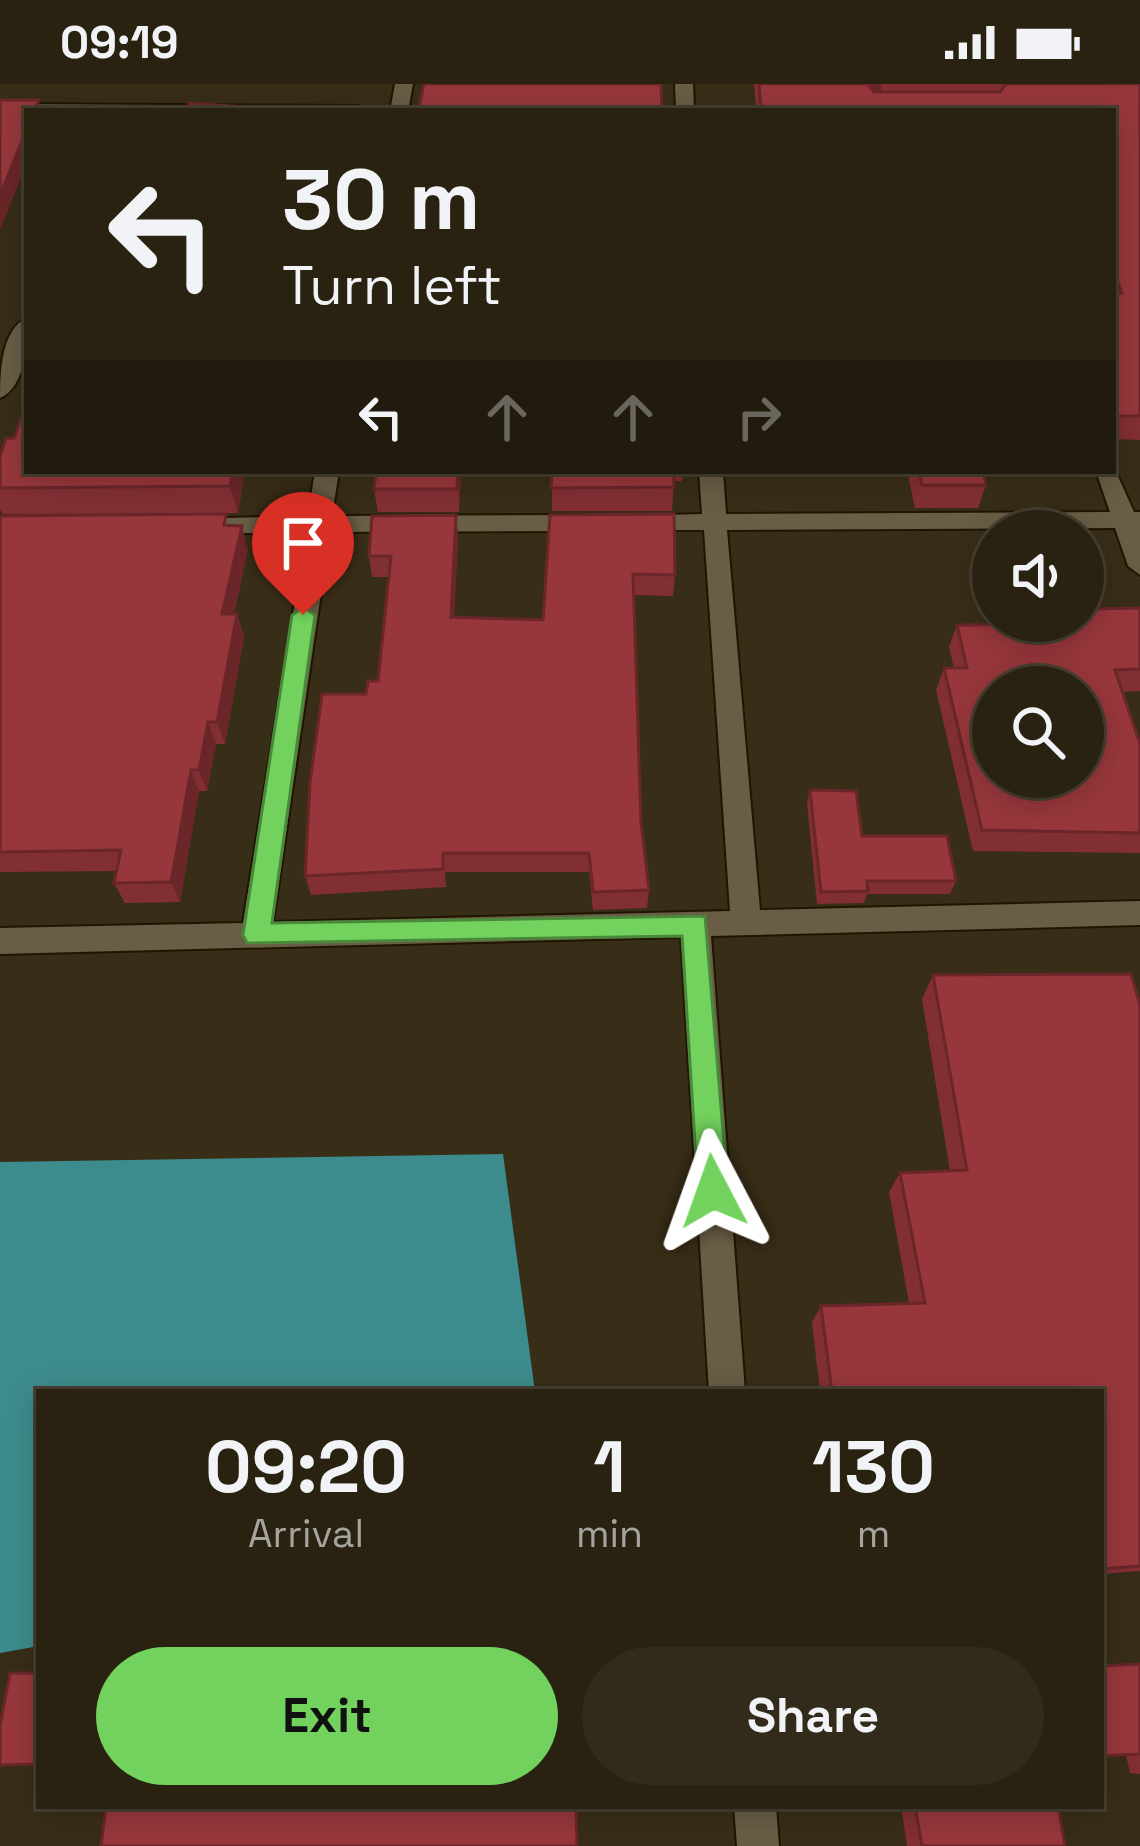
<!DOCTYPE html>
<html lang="en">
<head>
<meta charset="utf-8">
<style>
  :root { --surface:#2a2211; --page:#322a1a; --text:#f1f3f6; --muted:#a5a49f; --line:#463f31; --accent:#72d25d }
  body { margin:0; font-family:"Space Grotesk",sans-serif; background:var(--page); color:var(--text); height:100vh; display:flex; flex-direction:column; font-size:45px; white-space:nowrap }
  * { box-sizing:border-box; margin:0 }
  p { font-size:39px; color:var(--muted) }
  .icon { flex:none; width:66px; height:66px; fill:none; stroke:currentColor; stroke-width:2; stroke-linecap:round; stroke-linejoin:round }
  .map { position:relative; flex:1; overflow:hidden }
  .side { position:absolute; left:36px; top:1305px; width:1068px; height:420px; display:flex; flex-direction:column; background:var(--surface); border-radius:0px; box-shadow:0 6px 30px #0003,0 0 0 3px var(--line) }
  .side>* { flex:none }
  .guide { position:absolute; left:24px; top:24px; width:1092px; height:366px; border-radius:0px; box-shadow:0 6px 30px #0003,0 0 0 3px var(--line); background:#2a2211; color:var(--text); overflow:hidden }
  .controls { position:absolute; left:972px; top:426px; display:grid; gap:24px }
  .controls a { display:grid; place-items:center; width:132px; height:132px; border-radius:50%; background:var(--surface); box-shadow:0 6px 30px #0003,0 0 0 3px var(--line); font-size:60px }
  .pin { position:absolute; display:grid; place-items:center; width:102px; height:102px; color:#fff; margin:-123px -51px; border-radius:50% 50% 50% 0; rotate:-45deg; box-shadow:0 0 12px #0007 }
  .pin .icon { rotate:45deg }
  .me { position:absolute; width:132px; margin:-66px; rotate:356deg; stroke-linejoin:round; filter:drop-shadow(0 0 9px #0008) }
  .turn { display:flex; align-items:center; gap:42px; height:252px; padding:0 60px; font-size:54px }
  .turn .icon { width:156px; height:156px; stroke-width:2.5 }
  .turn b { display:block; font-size:84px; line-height:102px }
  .lanes { display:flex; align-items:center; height:114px; padding:0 60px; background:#0003; justify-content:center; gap:60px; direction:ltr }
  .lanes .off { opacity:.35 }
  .eta { display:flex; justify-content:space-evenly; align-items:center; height:204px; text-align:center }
  .eta b { font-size:72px; font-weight:800; line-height:84px }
  .primary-button { display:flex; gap:24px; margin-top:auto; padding:24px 60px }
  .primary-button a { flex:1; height:138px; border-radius:72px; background:var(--accent); color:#111; font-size:48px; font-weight:800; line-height:138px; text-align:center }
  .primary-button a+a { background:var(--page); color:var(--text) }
  .status { display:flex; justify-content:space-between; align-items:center; height:84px; padding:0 60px; background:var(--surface); direction:ltr }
  .status svg { height:33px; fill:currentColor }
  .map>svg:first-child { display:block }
</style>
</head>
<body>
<div class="status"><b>09:19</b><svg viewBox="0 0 49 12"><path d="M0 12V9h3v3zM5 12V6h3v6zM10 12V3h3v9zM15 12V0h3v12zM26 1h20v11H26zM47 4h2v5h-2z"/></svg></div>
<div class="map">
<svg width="1140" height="1762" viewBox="0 0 1140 1762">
  <rect width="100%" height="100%" fill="#382d17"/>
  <path fill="#3d8c8d" d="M 503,1070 L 535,1308 L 39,1308 L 39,1562 L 0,1569 L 0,1078 Z"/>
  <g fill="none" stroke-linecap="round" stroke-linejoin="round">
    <defs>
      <g id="minor">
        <path d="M 395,0 L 413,0 L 408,27 L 390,27 Z"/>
        <path d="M 675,0 L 693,0 L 694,27 L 676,27 Z"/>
        <path d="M 0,20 L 359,22 L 368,27 L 0,30 Z"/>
        <path d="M 27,234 C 27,258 26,303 0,314 C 0,289 1,245 27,234 Z"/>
        <path d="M 1113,381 L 1134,428 L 1140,428 L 1140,491 L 1128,482 L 1115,444 L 727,446 L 760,826 L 1140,817 L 1140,841 L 711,852 L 745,1308 L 709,1308 L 681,853 L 0,870 L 0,844 L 243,839 L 306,449 L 192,449 L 184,447 L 184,435 L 308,432 L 315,387 L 339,387 L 332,432 L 588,431 L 600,439 L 588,447 L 330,448 L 273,838 L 730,827 L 704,446 L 636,446 L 628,444 L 628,432 L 702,430 L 699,387 L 723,387 L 726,430 L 1110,428 L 1096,387 L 1113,387 Z"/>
        <path d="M 734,1722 L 776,1722 L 779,1762 L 737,1762 Z"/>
      </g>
    </defs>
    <use href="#minor" stroke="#1f1501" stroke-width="4"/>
    <use href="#minor" fill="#695d45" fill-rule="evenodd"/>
  </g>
  <g fill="#822f33">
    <path d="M 424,0 L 661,0 L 662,26 L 756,26 L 754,0 L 1140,0 L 1140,356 L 1113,355 L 1113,27 L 418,27 Z"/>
    <path d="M 0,373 L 27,387 L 245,387 L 238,429 L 3,430 L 0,425 Z"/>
    <path d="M 376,387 L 683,387 L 682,397 L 674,397 L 672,427 L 552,427 L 552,392 L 461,392 L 459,428 L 378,428 L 374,405 Z"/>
    <path d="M 796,387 L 1093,387 L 1092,390 L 983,390 L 986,401 L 978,424 L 915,424 L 908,392 L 797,392 Z"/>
    <path d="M 456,431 L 458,453 L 454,533 L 543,536 L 550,431 L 675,491 L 673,512 L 634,511 L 641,738 L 649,806 L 647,824 L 593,826 L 589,788 L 445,788 L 446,803 L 311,811 L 305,792 L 366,610 L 378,597 L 389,493 L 372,493 L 369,472 Z"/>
    <path d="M 0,432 L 229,441 L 248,465 L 234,530 L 237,530 L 244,553 L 225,660 L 216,660 L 207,707 L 199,707 L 180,818 L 125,819 L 114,799 L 117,787 L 0,788 Z"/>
    <path d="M 1140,524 L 1140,607 L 1122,608 L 1140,660 L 1140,769 L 973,767 L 936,606 L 944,584 L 954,584 L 949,563 L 957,541 L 1065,540 L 1067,537 L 1083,537 Z"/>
    <path d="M 810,706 L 862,752 L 956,797 L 950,810 L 867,810 L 864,819 L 817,820 L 807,719 Z"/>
    <path d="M 933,891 L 1140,921 L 1140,1487 L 1101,1490 L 1101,1308 L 820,1308 L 812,1238 L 821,1222 L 909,1219 L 889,1108 L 900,1089 L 950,1087 L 922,915 Z"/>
    <path d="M 1140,1580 L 1140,1690 L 1130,1689 L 1126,1671 Z"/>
    <path d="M 901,1722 L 1058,1722 L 1065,1762 L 907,1762 Z"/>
  </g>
  <g fill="#6a2629">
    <path d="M 874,0 L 882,0 L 879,17 L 870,3 Z"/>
    <path d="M 27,45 L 27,79 L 0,146 L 0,111 Z"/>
    <path d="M 233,387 L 245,387 L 238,429 L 230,402 Z"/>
    <path d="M 458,387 L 460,387 L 461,392 L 459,428 Z"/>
    <path d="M 456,431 L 458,453 L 453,554 L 451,533 Z"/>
    <path d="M 242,442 L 248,465 L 229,553 L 222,530 Z"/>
    <path d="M 237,530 L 244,553 L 225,660 L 217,638 Z"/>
    <path d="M 208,638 L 216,660 L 207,707 L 199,686 Z"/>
    <path d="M 191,686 L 199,707 L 180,818 L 171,798 Z"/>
  </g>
  <g fill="#97373b" stroke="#6a2629" stroke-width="3" fill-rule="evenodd">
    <path d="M 424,0 L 661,0 L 662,26 L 761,26 L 759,0 L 874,0 L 870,3 L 874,8 L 1000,8 L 1006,0 L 1140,0 L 1140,332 L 1113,332 L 1113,209 L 1122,209 L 1113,185 L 1113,27 L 418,27 Z"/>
    <path d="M 0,16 L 39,16 L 34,27 L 27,27 L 27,45 L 0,111 Z"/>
    <path d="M 189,19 L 304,27 L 186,27 Z"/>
    <path d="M 27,318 L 27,387 L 233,387 L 230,402 L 0,404 L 0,373 L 6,354 L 14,354 Z"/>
    <path d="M 376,387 L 458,387 L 457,405 L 374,405 Z"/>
    <path d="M 552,387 L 674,387 L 674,403 L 551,404 Z"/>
    <path d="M 919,387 L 983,387 L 986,401 L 922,401 Z"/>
    <path d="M 226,430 L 224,441 L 242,442 L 222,530 L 237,530 L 217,638 L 208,638 L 199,686 L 191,686 L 171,798 L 114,799 L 121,766 L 0,768 L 0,432 Z"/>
    <path d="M 674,430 L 675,491 L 633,490 L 641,738 L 649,806 L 593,808 L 589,769 L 443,769 L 443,785 L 305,792 L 310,699 L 322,610 L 366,610 L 368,597 L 378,597 L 391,472 L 369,472 L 372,432 L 456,431 L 451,533 L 543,536 L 550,431 Z"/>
    <path d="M 1140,524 L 1140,585 L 1115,586 L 1140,660 L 1140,749 L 982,746 L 944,584 L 967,584 L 957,541 L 1077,540 L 1076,537 L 1083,537 L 1083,525 ZM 993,603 L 1083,603 L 1083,693 L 993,693 Z"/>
    <path d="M 810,706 L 856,707 L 862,752 L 947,752 L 956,797 L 867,797 L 868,807 L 821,808 Z"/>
    <path d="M 1131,890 L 1140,921 L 1140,1482 L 1101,1485 L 1101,1308 L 832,1308 L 821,1222 L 925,1219 L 900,1089 L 967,1086 L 933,891 Z"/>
    <path d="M 1140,1580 L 1140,1670 L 1101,1672 L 1101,1582 Z"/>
    <path d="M 10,1589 L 39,1589 L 39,1680 L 0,1681 L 0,1642 Z"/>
    <path d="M 106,1722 L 576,1722 L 577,1762 L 101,1762 Z"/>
    <path d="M 915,1722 L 1058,1722 L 1065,1762 L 922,1762 Z"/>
  </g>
  <path fill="#72d25d" stroke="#4a883c" stroke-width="3" d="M 303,523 L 315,531 L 272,839 L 705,832 L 728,1107 L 723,1117 L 713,1121 L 702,1117 L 698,1107 L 682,852 L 247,859 L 243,851 L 292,531 Z"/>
</svg>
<div class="controls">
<a><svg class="icon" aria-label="sound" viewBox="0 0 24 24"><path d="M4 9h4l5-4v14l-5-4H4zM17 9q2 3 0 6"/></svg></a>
<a><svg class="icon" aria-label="search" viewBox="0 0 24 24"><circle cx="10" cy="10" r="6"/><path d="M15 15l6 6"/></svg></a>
</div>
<div class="pin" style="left:303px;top:531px;background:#d93025"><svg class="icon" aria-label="arrive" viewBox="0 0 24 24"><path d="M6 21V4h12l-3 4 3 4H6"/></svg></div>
<svg class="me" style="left:713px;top:1107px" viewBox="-20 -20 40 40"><path d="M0-17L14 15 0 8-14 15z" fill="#72d25d" stroke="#fff" stroke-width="4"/></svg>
<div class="guide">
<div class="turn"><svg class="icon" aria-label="left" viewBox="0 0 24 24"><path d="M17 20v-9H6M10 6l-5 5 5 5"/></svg><div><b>30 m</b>Turn left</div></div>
<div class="lanes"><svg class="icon" aria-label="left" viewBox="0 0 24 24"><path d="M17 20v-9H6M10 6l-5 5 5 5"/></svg><svg class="icon off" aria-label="ahead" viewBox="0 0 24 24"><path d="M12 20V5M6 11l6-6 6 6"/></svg><svg class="icon off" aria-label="ahead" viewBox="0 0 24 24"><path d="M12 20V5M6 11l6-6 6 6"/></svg><svg class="icon off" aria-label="right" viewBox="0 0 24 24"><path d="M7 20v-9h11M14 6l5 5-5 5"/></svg></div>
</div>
<section class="side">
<div class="eta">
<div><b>09:20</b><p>Arrival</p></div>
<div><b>1</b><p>min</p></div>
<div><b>130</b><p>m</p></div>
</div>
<div class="primary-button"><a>Exit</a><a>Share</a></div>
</section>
</div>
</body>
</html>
